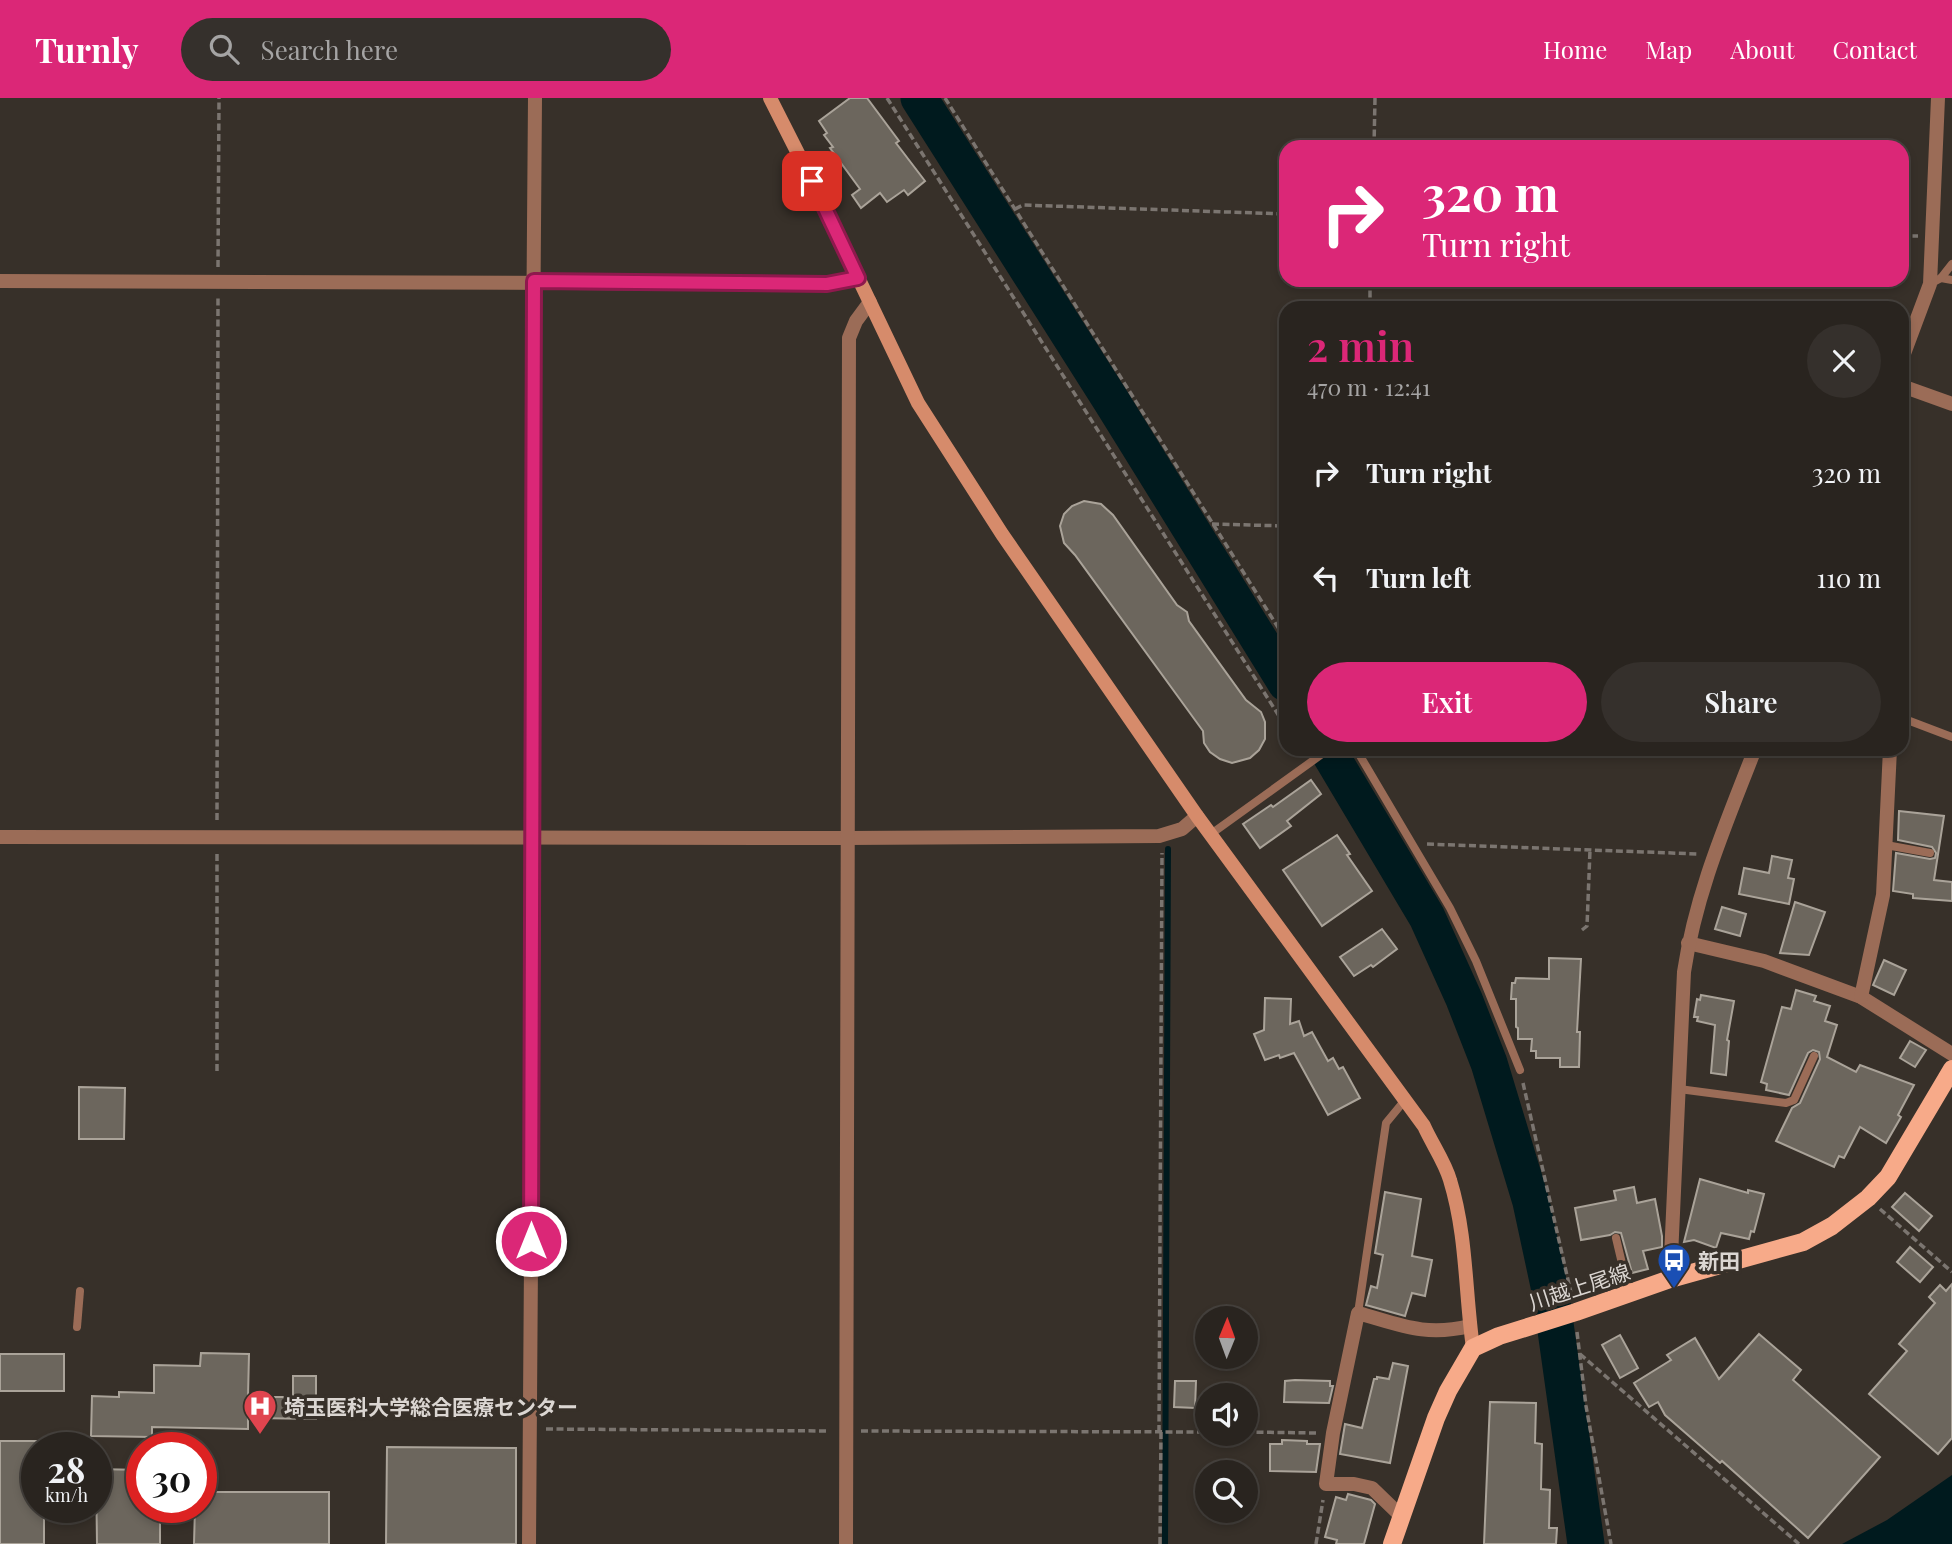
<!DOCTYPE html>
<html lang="en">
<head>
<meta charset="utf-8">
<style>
  :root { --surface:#29241f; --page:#35302c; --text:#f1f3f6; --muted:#a5a4a4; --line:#45413d; --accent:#db2777 }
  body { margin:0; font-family:"Playfair Display","Noto Sans JP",serif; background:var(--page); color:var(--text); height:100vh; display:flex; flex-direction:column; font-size:26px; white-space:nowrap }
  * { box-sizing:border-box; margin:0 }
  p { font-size:23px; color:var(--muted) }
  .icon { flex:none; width:38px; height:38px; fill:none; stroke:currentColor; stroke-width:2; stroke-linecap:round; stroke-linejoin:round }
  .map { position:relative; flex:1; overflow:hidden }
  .drawer { position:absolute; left:1279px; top:203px; width:630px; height:455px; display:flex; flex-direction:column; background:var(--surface); border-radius:21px; box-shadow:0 4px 10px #0003,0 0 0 2px var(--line) }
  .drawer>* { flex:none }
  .guide { position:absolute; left:1279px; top:42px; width:630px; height:147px; border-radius:21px; box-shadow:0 4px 10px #0003,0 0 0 2px var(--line); background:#db2777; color:#fff; overflow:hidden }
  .needle { width:46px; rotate:1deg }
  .fabs { position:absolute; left:1195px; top:1208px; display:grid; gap:14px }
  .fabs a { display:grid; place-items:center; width:63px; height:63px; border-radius:50%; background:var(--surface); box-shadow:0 4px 10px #0003,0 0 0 2px var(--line); font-size:35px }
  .speed { position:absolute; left:21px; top:1334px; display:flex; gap:14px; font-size:35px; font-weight:700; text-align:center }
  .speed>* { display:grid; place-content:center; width:91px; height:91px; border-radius:50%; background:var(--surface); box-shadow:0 4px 10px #0003,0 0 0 2px var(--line); line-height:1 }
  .speed small { font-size:18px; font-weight:400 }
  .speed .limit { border:10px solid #d22; background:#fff; color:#111 }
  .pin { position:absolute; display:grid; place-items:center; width:60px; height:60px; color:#fff; margin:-30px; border-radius:14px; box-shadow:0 4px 10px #0006 }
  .me { position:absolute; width:77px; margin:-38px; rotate:0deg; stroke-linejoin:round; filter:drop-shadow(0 0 5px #0008) }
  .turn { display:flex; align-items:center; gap:24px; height:147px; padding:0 28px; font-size:32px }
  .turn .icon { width:91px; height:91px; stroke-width:2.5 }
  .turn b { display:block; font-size:49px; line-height:60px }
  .round { display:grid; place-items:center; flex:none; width:74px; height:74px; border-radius:37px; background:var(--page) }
  .head { display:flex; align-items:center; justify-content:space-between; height:119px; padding:0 28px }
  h1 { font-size:42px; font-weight:600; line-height:52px; color:var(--accent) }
  .button { display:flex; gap:14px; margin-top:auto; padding:14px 28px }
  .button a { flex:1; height:80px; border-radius:42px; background:var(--accent); color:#fff; font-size:28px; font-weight:600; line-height:80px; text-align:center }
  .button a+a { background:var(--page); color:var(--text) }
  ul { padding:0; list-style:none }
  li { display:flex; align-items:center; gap:21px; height:105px; padding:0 28px }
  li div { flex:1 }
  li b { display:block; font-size:26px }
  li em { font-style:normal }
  header { display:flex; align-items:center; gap:42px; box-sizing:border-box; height:98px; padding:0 35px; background:var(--accent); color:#fff }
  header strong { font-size:33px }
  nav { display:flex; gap:38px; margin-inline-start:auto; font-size:24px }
  .search { width:490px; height:63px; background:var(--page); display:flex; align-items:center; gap:18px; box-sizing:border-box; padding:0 24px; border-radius:38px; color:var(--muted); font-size:26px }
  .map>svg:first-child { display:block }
</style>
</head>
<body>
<header>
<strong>Turnly</strong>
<div class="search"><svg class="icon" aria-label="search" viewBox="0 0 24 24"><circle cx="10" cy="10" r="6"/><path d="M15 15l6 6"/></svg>Search here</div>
<nav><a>Home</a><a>Map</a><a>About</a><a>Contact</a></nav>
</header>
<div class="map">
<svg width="1952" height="1446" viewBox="0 0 1952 1446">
  <rect width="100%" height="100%" fill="#373029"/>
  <path fill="#001a1e" d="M 1952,1377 L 1952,1446 L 1842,1446 L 1887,1422 Z"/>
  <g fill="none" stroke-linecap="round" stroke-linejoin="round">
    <path stroke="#001a1e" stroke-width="6" d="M 1165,1446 L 1168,751"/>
    <g stroke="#001a1e" stroke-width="37">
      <path d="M 919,0 L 1112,304 L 1286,585"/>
      <path d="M 1327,651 L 1427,819 L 1464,901 L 1489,965 L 1531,1104 L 1551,1197 L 1586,1446"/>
    </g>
  </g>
  <g fill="#6c665d" stroke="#aaa399" stroke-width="2">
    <path d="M 850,0 L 867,0 L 899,43 L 896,45 L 925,83 L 908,97 L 904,92 L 887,104 L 880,95 L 861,110 L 852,97 L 860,91 L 830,50 L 833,49 L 824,37 L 827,35 L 819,23 Z"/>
    <path d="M 1084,403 L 1101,406 L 1113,417 L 1177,507 L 1187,514 L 1189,523 L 1246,602 L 1261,614 L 1265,624 L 1265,641 L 1259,652 L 1250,660 L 1232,665 L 1220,661 L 1210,654 L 1204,645 L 1203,633 L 1075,457 L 1064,445 L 1060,428 L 1064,416 L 1072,408 Z"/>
    <path d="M 1311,682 L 1321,696 L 1287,723 L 1291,728 L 1260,750 L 1243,726 L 1271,707 L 1273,709 Z"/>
    <path d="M 1899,713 L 1944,718 L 1934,782 L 1952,784 L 1952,803 L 1913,800 L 1913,796 L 1893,793 L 1896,755 L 1930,761 L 1935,760 L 1936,755 L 1932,749 L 1898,742 Z"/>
    <path d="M 1337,737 L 1350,756 L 1347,757 L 1372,793 L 1322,828 L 1283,772 Z"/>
    <path d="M 1772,758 L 1792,762 L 1788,780 L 1794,781 L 1789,806 L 1739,796 L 1744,770 L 1769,775 Z"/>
    <path d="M 1795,804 L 1825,814 L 1809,857 L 1780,855 Z"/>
    <path d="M 1722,809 L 1746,816 L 1740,838 L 1715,831 Z"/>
    <path d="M 1382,831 L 1397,851 L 1373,869 L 1371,867 L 1354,878 L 1340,859 Z"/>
    <path d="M 1549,860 L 1581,861 L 1577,934 L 1580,934 L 1579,969 L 1560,969 L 1560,960 L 1536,960 L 1536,953 L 1531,953 L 1532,941 L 1518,941 L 1518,930 L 1516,929 L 1516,901 L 1511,901 L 1512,885 L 1515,885 L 1516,880 L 1549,881 Z"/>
    <path d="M 1884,862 L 1906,872 L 1894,897 L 1873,887 Z"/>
    <path d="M 1796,892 L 1816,898 L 1814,903 L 1830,908 L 1825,923 L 1837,927 L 1827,959 L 1856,974 L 1860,967 L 1914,987 L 1898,1017 L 1901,1019 L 1886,1045 L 1860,1029 L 1844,1060 L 1839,1058 L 1834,1069 L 1776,1043 L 1792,1010 L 1800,1005 L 1820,961 L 1819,954 L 1813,952 L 1808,955 L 1789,997 L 1766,992 L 1767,986 L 1761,984 L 1782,909 L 1791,911 Z"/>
    <path d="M 1701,897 L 1734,903 L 1727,942 L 1729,943 L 1726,977 L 1711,975 L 1715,927 L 1697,923 L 1698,919 L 1694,919 L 1697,901 L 1700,902 Z"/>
    <path d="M 1265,900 L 1291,901 L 1290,926 L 1299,923 L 1304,938 L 1312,934 L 1328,963 L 1333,960 L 1339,971 L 1343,969 L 1360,1000 L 1328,1017 L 1294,955 L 1280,960 L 1279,957 L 1265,962 L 1254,936 L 1264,932 Z"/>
    <path d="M 1910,943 L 1926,952 L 1915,969 L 1900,960 Z"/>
    <path d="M 79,989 L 125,990 L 124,1041 L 79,1041 Z"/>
    <path d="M 1700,1081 L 1748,1095 L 1748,1092 L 1764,1096 L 1754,1134 L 1751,1133 L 1749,1141 L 1721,1135 L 1716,1150 L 1694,1142 L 1684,1144 Z"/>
    <path d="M 1634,1089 L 1637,1105 L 1655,1101 L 1662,1138 L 1662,1149 L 1643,1153 L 1648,1171 L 1632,1175 L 1621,1135 L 1615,1134 L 1610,1137 L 1581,1142 L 1575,1110 L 1616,1102 L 1614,1093 Z"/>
    <path d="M 1385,1094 L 1421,1101 L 1412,1158 L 1432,1162 L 1425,1198 L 1412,1195 L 1405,1218 L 1366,1207 L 1371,1188 L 1377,1190 L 1383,1157 L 1375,1155 Z"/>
    <path d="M 1905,1095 L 1932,1118 L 1919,1133 L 1892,1109 Z"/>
    <path d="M 1910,1149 L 1933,1169 L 1920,1184 L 1897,1164 Z"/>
    <path d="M 1952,1186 L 1952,1340 L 1938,1356 L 1869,1296 L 1907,1253 L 1899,1246 L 1935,1205 L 1929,1199 L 1940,1187 L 1946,1193 Z"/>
    <path d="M 1759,1236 L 1801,1272 L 1793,1282 L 1880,1359 L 1808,1440 L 1722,1363 L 1720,1365 L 1665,1317 L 1658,1304 L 1649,1309 L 1634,1285 L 1671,1262 L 1667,1257 L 1695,1240 L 1719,1281 Z"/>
    <path d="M 1620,1237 L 1638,1270 L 1620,1280 L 1602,1247 Z"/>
    <path d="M 201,1255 L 249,1256 L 248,1299 L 293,1299 L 293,1278 L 316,1278 L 316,1321 L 248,1320 L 248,1331 L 152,1329 L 152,1339 L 91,1338 L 92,1298 L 119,1299 L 119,1294 L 154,1295 L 154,1267 L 200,1268 Z"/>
    <rect x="0" y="1256" width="64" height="37"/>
    <path d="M 1393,1265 L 1408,1268 L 1390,1365 L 1340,1356 L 1345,1326 L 1362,1330 L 1374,1281 L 1377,1281 L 1377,1279 L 1389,1281 Z"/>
    <path d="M 1295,1282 L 1330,1283 L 1330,1288 L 1333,1288 L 1329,1305 L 1284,1304 L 1285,1283 Z"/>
    <path d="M 1175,1283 L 1196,1283 L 1195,1310 L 1174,1309 Z"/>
    <path d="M 1490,1304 L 1536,1305 L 1535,1345 L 1542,1346 L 1541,1391 L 1550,1392 L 1549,1430 L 1557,1430 L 1556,1446 L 1484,1446 Z"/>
    <path d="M 1282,1342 L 1307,1343 L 1307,1346 L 1320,1346 L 1316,1374 L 1270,1373 L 1270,1346 L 1282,1346 Z"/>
    <path d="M 0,1343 L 37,1343 L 37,1409 L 44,1409 L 44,1446 L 0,1446 Z"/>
    <path d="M 387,1349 L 516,1350 L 516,1446 L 386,1446 Z"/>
    <path d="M 96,1371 L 142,1372 L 142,1409 L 160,1409 L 160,1446 L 97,1446 Z"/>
    <path d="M 201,1394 L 329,1394 L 329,1446 L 194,1446 L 195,1409 L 201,1409 Z"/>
    <path d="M 1348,1396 L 1371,1402 L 1375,1406 L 1364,1446 L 1336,1446 L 1337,1442 L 1325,1439 L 1336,1399 L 1346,1402 Z"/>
  </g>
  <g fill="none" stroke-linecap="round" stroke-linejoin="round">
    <g stroke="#7b7570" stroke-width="3.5" stroke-dasharray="7 3.5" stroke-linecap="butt">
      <path d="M 887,0 L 1286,629"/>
      <path d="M 945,0 L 1286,542"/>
      <path d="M 1374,49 L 1375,0"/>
      <path d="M 1015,111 L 1023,107 L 1286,116"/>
      <path d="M 1902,138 L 1918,138"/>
      <path d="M 218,169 L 219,0"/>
      <path d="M 1370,210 L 1370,182"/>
      <path d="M 1212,426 L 1286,428"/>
      <path d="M 217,722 L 218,198"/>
      <path d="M 1427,746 L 1699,756"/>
      <path d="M 1582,832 L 1587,828 L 1590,752"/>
      <path d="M 217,973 L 217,755"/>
      <path d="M 1523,985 L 1571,1195"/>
      <path d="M 1880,1111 L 1952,1174"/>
      <path d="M 1577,1234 L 1586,1308 L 1611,1446"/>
      <path d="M 1580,1256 L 1799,1446"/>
      <path d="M 546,1331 L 829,1333"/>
      <path d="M 861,1333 L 1208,1334"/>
      <path d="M 1159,1334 L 1162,755"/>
      <path d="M 1246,1334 L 1317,1335"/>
      <path d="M 1160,1446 L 1161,1334"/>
      <path d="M 1316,1446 L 1323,1402"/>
    </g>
    <g stroke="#9b6c57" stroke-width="8">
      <path d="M 1941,180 L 1952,182"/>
      <path d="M 1930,186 L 1941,180 L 1952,166"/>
      <path d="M 1902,620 L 1952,639"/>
      <path d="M 1356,651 L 1450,810 L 1476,863 L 1520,972"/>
      <path d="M 1211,736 L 1329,651"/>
      <path d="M 1886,747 L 1930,755"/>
      <path d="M 1679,991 L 1786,1005 L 1794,1002 L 1814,958"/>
      <path d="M 1616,1140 L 1629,1195"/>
      <path d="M 1358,1215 L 1386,1025 L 1405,1002"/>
      <path d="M 77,1229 L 80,1193"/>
    </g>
    <g stroke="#9b6c57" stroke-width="14">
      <path d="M 0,183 L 827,186 L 858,180"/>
      <path d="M 1902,261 L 1930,186 L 1938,0"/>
      <path d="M 1902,288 L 1952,306"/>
      <path d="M 0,739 L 848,740 L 1159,738 L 1182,731 L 1197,718"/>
      <path d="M 1688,845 L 1764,863 L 1861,899 L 1952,956"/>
      <path d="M 1861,899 L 1883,797 L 1890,651"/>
      <path d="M 1670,1181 L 1684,874 C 1696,794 1726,726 1755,651"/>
      <path d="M 1401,1418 L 1372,1390 L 1354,1386 L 1326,1386 L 1333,1335 L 1358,1215 C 1401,1227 1425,1239 1470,1228"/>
      <path d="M 529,1446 L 534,740 L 532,386 L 535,0"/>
      <path d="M 846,1446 L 849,240 L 856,223 L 870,204"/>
    </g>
    <path stroke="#d68b6b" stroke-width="14" d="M 770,0 L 812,83 L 918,305 L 1002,436 L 1197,718 L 1424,1028 C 1432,1046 1445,1064 1450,1082 C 1467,1137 1465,1194 1473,1250"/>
    <path stroke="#f7aa89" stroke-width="18" d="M 1392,1446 L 1436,1320 L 1448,1293 L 1473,1250 L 1499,1238 L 1576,1214 L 1670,1181 L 1803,1144 L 1832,1128 L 1868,1100 L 1888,1079 L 1952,971"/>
  </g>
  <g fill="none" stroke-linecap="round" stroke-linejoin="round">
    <defs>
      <path id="route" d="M 531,1143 L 534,183 L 827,186 L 858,180 L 812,83"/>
    </defs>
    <use href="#route" stroke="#8e194d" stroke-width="18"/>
    <use href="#route" stroke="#db2777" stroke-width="12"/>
  </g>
  <defs>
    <symbol id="bus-pin" viewBox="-11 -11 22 30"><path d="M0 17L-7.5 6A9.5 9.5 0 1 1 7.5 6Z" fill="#1a4fb4" stroke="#373029"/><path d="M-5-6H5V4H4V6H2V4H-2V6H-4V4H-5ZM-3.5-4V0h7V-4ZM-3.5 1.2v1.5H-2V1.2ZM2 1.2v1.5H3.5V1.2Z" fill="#fff"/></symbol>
    <symbol id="hospital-pin" viewBox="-11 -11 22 30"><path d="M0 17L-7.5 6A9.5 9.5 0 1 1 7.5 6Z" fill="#e0444e" stroke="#373029"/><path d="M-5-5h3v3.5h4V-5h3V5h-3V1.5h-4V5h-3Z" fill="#fff"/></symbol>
  </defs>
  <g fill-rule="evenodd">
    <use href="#bus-pin" x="1655" y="1143" width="38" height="52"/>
    <use href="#hospital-pin" x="241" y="1289" width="38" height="52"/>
  </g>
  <g text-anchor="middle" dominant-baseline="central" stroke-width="7" stroke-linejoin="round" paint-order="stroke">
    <g font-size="21" font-weight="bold" fill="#dbd6d2" stroke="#373029" text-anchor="start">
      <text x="1698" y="1162">新田</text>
      <text x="284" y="1308">埼玉医科大学総合医療センター</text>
    </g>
    <g font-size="21" fill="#dbd6d2" stroke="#373029">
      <text transform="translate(1579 1188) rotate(-18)">川越上尾線</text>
    </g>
  </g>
</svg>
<div class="fabs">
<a><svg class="needle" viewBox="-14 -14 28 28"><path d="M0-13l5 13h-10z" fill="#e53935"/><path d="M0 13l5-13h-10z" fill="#a5a4a4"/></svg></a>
<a><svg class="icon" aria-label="sound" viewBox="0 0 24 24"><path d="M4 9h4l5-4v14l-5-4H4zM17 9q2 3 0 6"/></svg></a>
<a><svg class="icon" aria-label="search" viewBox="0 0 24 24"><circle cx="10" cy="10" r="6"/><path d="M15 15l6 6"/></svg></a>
</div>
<div class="speed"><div>28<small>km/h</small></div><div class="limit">30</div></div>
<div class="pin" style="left:812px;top:83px;background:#d93025"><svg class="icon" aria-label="arrive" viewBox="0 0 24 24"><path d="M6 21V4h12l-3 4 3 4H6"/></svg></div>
<svg class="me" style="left:531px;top:1143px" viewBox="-20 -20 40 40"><circle r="17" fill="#db2777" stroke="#fff" stroke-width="3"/><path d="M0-11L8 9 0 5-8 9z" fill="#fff"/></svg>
<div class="guide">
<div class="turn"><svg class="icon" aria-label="right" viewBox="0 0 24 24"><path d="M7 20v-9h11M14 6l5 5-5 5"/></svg><div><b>320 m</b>Turn right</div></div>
</div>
<section class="drawer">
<div class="head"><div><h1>2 min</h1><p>470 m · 12:41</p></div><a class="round"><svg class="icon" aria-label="close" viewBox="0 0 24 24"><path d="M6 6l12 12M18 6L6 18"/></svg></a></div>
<ul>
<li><svg class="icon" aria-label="right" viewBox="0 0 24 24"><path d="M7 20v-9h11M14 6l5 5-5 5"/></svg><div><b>Turn right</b></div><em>320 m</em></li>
<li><svg class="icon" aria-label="left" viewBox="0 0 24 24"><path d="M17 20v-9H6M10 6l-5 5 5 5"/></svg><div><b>Turn left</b></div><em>110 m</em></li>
</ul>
<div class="button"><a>Exit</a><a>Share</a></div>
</section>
</div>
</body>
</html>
